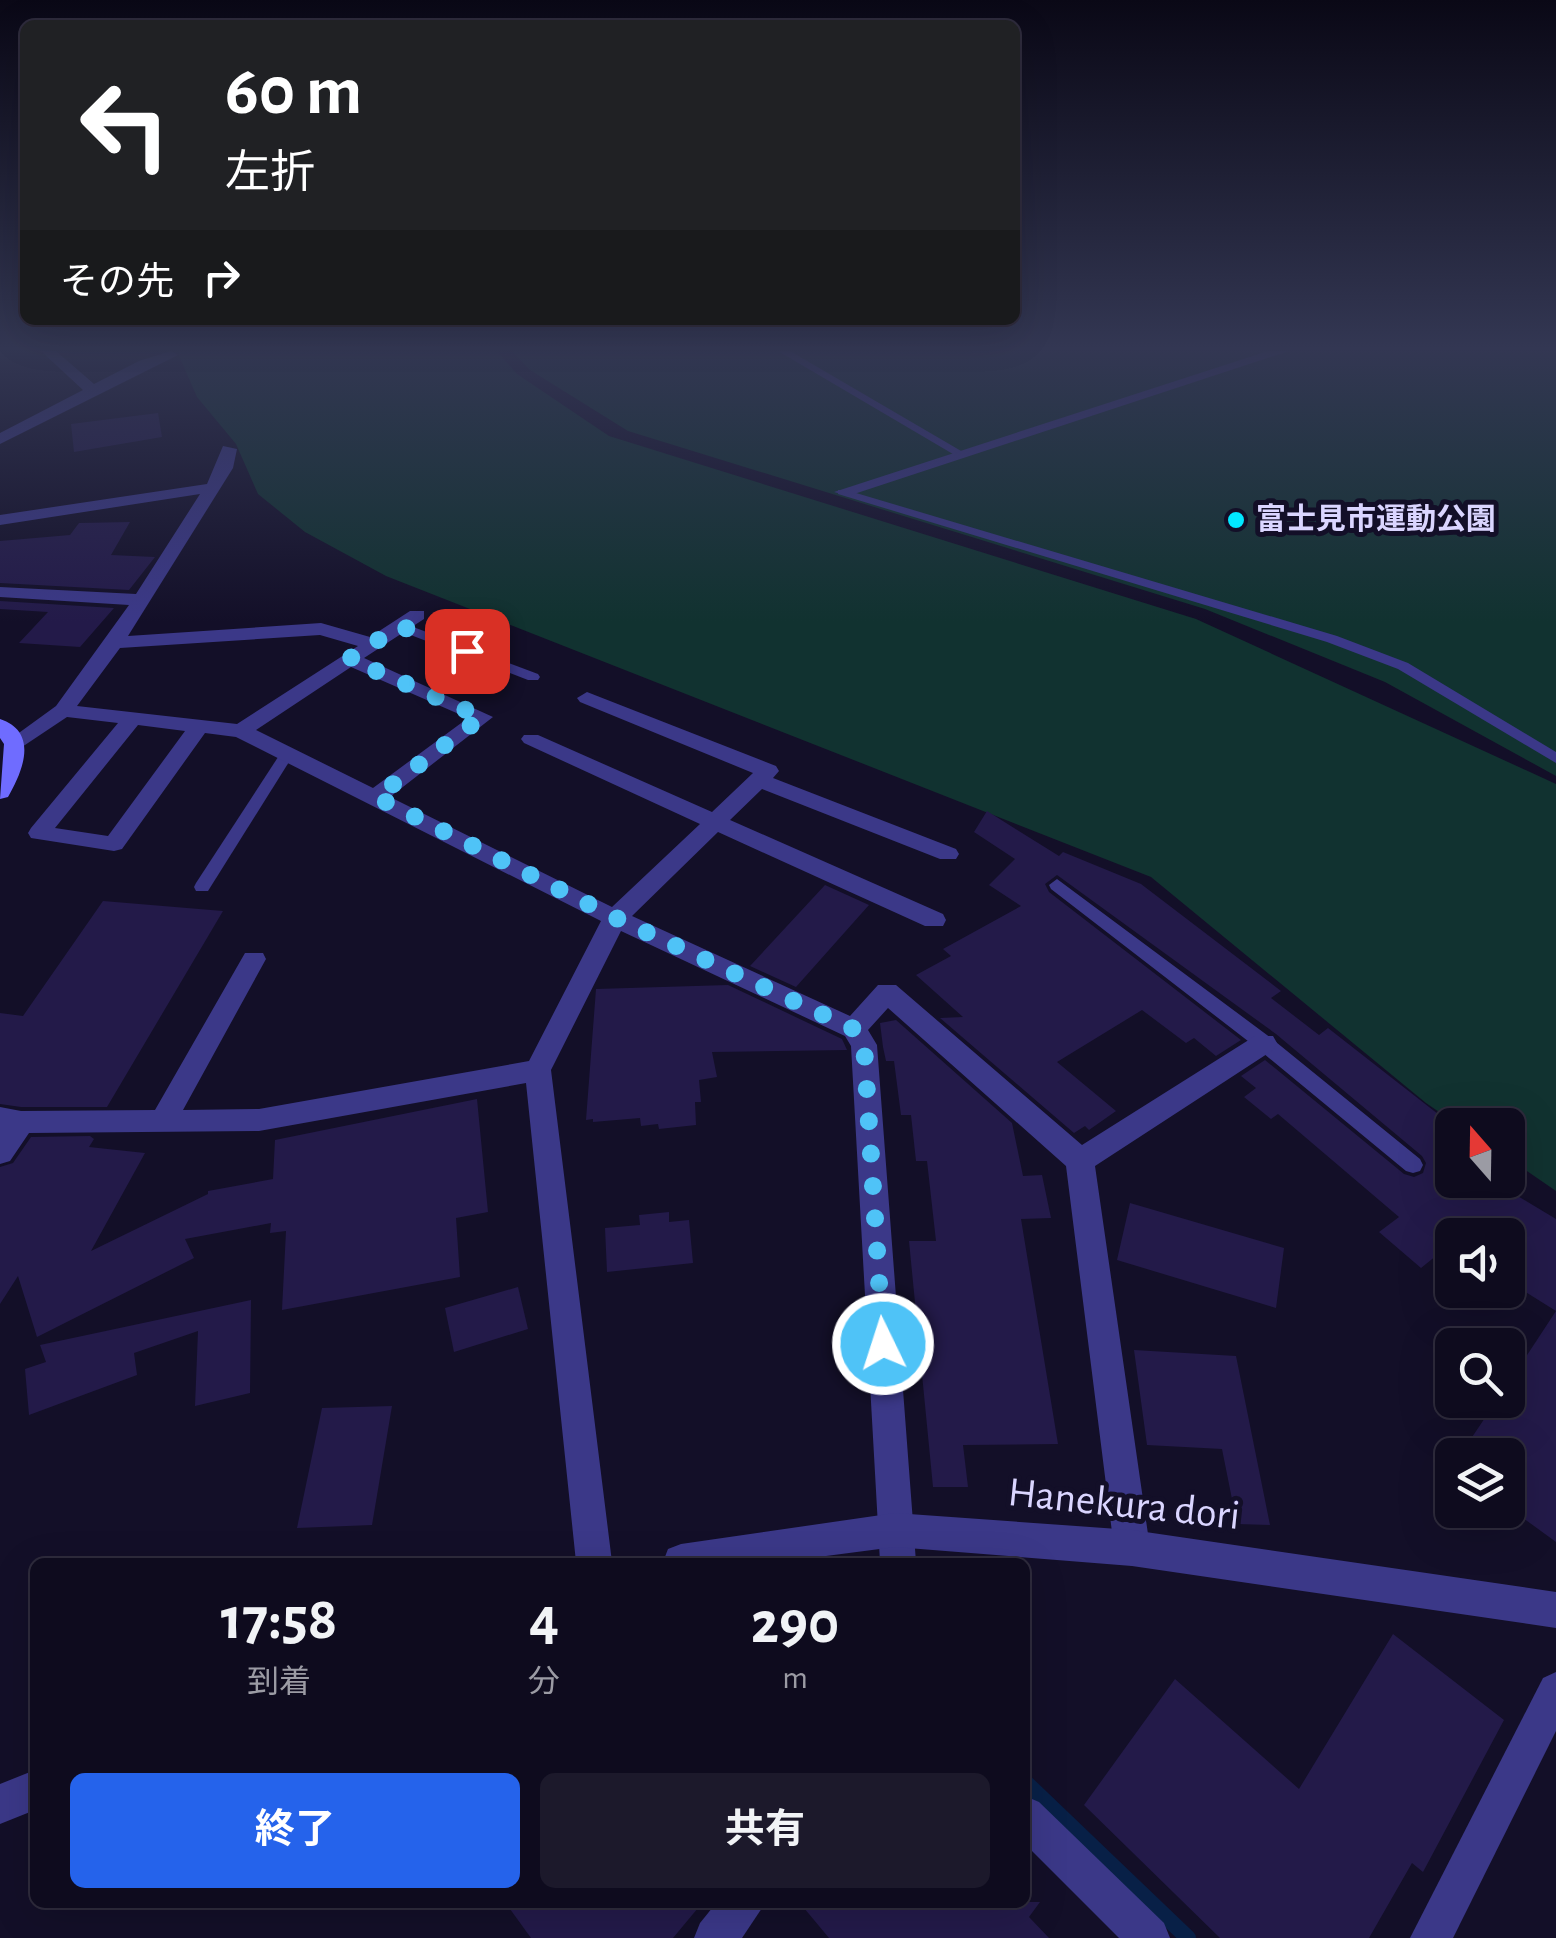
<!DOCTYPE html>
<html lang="ja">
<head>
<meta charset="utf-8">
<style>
  :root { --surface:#0e0b1e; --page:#1c192b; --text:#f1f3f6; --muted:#9b9ba4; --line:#2e2b3c; --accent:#2563eb }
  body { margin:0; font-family:"Alegreya Sans","Noto Sans JP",sans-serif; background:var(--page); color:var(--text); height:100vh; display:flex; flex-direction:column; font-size:38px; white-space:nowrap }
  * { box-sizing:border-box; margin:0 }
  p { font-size:32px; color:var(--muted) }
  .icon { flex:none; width:55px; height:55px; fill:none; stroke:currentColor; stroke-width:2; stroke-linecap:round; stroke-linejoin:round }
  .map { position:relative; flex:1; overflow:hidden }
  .details { position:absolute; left:30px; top:1558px; width:1000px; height:350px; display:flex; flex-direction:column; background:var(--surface); border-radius:15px; box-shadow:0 10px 40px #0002,0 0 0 2px var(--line) }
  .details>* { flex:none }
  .banner { position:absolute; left:20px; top:20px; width:1000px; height:305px; border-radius:15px; box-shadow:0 10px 40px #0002,0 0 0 2px var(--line); background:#202124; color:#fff; overflow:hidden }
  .needle { width:65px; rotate:340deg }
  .fabs { position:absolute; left:1435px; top:1108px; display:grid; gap:20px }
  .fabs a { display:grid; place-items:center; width:90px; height:90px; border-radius:15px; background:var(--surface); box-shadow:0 10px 40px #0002,0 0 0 2px var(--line); font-size:50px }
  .pin { position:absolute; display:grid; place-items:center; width:85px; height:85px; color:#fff; margin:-42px; border-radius:20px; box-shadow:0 5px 15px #0006 }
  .me { position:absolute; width:110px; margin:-55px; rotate:356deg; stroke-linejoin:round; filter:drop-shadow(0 0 8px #0008) }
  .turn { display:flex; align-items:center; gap:35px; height:210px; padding:0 40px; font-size:45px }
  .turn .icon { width:130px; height:130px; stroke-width:2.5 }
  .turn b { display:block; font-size:70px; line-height:85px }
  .then { display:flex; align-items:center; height:95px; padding:0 40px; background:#0003; gap:20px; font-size:38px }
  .eta { display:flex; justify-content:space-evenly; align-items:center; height:170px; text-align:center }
  .eta b { font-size:60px; font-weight:700; line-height:70px }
  .action { display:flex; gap:20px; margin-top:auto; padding:20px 40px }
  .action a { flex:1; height:115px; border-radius:15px; background:var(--accent); color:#fff; font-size:40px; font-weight:700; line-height:115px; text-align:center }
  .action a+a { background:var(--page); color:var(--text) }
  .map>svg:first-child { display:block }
</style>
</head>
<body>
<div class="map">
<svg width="1556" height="1938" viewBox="0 0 1556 1938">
  <rect width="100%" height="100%" fill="#130f28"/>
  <g fill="#113230">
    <path d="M 177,351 L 497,351 L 517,374 L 609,436 L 1196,619 L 1556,784 L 1556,1191 L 1508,1158 L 1508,1125 L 1458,1125 L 1426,1103 L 1151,877 L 386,576 L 305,532 L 258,494 L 236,444 L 197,397 Z"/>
    <path d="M 512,351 L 1556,351 L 1556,776 L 1385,682 L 1205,609 L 628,431 L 530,370 Z"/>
  </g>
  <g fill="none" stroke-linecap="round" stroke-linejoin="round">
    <path stroke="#082047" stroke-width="16" d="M 1025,1782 L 1188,1938"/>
  </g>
  <g fill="#231a49">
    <path d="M 158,413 L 162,437 L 74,452 L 71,424 Z"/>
    <path d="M 130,522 L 111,555 L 155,557 L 129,590 L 0,583 L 0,541 L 70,535 L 79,523 Z"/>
    <path d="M 0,601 L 114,608 L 80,647 L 19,643 L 48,612 L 0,609 Z"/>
    <path d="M 987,811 L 1059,856 L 1063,852 L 1141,884 L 1281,991 L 1271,998 L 1319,1035 L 1328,1028 L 1452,1125 L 1452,1180 L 1491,1180 L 1556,1219 L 1556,1542 L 1508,1507 L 1508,1455 L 1460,1455 L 1497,1400 L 1508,1400 L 1508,1384 L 1556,1311 L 1508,1281 L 1508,1235 L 1452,1235 L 1452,1243 L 1421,1268 L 1379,1232 L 1399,1217 L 1278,1114 L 1271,1119 L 1244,1097 L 1256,1088 L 1241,1076 L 1265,1060 L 1404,1174 L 1414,1177 L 1423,1173 L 1426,1163 L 1422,1156 L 1276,1034 L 1057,875 L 1045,884 L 1049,892 L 1241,1040 L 1216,1056 L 1194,1038 L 1186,1043 L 1142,1010 L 1057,1062 L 1116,1111 L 1089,1130 L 1085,1126 L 1074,1133 L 940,1018 L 963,1017 L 916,975 L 951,956 L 943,949 L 1021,906 L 989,885 L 1015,859 L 974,832 Z"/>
    <path d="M 825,885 L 869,905 L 796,987 L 750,966 Z"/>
    <path d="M 103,901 L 223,911 L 107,1107 L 21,1107 L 0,1104 L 0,1013 L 23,1016 Z"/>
    <path d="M 728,985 L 842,1039 L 847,1050 L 712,1052 L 717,1077 L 699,1080 L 701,1102 L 695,1102 L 696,1125 L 659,1129 L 658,1124 L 641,1126 L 640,1118 L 593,1122 L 593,1119 L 586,1120 L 596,989 Z"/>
    <path d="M 896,1020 L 1012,1123 L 1023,1176 L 1042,1175 L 1051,1218 L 1021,1219 L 1058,1444 L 963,1445 L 968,1487 L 933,1487 L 909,1241 L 936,1241 L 927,1161 L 916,1161 L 911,1115 L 901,1115 L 894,1061 L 886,1061 L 883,1047 L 880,1023 Z"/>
    <path d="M 477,1099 L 488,1212 L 456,1218 L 460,1277 L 282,1310 L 286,1231 L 270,1233 L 271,1223 L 185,1239 L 194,1258 L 37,1337 L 18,1276 L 0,1304 L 0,1167 L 13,1163 L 31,1137 L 90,1136 L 94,1139 L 89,1147 L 145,1153 L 91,1251 L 208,1194 L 208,1191 L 273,1179 L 275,1140 Z"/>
    <path d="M 1130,1203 L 1284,1248 L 1276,1308 L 1117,1260 Z"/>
    <path d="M 669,1212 L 669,1222 L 689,1220 L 693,1263 L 607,1272 L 605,1228 L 640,1225 L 639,1215 Z"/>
    <path d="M 518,1287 L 528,1329 L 454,1352 L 445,1308 Z"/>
    <path d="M 251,1300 L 250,1393 L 195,1406 L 198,1331 L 134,1353 L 137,1375 L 29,1415 L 25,1369 L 46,1362 L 40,1345 Z"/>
    <path d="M 1134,1350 L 1236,1356 L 1270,1525 L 1237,1524 L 1222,1449 L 1147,1445 Z"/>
    <path d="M 392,1406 L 372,1525 L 297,1528 L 322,1408 Z"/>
    <path d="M 1393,1634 L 1504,1720 L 1423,1872 L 1412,1863 L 1369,1938 L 1220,1938 L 1084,1805 L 1175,1679 L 1299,1789 Z"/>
    <path d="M 505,1902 L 703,1902 L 673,1938 L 531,1938 Z"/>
    <path d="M 799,1902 L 1040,1902 L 1029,1917 L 1049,1938 L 829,1938 Z"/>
  </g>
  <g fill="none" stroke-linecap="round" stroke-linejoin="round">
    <g fill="#3b3888" fill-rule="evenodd">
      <path d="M 778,351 L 790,351 L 968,455 L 958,457 Z"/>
      <path d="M 838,490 L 846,490 L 1337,636 L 1408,663 L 1556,752 L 1556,763 L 1398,669 L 1327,642 L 838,494 Z"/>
      <path d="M 400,622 L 538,674 L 540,677 L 538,680 L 528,680 L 395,629 L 395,623 Z"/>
      <path d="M 287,749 L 294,754 L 208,891 L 196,891 L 194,887 L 196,883 L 282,751 Z"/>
      <path d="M 1057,879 L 1271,1038 L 1420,1159 L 1423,1165 L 1420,1171 L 1413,1173 L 1406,1171 L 1257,1048 L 1051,889 L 1049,885 Z"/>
    </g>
    <g fill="#3b3888" fill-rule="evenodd">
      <path d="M 41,351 L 56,351 L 94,384 L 139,361 L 171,351 L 178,355 L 0,444 L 0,433 L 83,390 Z"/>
      <path d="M 1268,351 L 1289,351 L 848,496 L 834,492 Z"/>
      <path d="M 223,446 L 237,449 L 233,468 L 128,636 L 321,623 L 370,637 L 410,611 L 424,611 L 424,619 L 364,658 L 493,717 L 390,797 L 612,907 L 700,824 L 524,743 L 521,739 L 524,735 L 538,735 L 712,812 L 753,773 L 580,702 L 577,698 L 587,692 L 776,766 L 779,771 L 773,778 L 956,849 L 959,854 L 956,859 L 940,859 L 762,789 L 730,820 L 943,914 L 946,920 L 943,926 L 925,926 L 718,832 L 632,916 L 850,1016 L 878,985 L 896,985 L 1082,1145 L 1255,1036 L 1273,1036 L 1277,1043 L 1273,1050 L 1095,1166 L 1150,1548 L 1144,1560 L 1132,1566 L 1120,1560 L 1114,1548 L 1066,1166 L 888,1008 L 868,1030 L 877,1045 L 916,1562 L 880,1562 L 851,1046 L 845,1036 L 621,931 L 551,1070 L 612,1562 L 576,1562 L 526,1083 L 259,1131 L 29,1133 L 10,1161 L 0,1164 L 0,1107 L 21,1111 L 155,1110 L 245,953 L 263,953 L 266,959 L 183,1110 L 259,1109 L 529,1061 L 601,921 L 236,737 L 205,733 L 122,849 L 114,851 L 31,838 L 28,833 L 31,828 L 118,723 L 67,717 L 22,747 L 8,747 L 5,743 L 56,706 L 129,605 L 0,597 L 0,587 L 136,594 L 200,494 L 0,525 L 0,515 L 207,484 ZM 320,635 L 358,646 L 237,724 L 77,706 L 120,648 ZM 351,667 L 468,718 L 373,788 L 256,730 ZM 138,725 L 185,731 L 108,836 L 55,828 Z"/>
      <path d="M 1556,1672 L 1556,1731 L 1453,1938 L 1410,1938 L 1543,1678 Z"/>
      <path d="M 1025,1796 L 1039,1802 L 1164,1923 L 1170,1938 L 1119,1938 L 1025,1844 Z"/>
      <path d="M 717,1902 L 766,1902 L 742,1938 L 694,1938 L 700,1923 Z"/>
    </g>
    <g fill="#3b3888" fill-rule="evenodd">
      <path d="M 895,1513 L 1132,1530 L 1556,1592 L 1556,1628 L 1132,1566 L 895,1547 L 780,1562 L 663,1562 L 668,1549 L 681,1544 Z"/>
      <path d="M 35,1770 L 35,1810 L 0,1824 L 0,1784 Z"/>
    </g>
    <path fill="#6f6cff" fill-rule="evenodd" d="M 0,719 C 39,732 23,771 8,797 L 0,799 L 4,744 L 0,738 Z"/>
  </g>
  <linearGradient id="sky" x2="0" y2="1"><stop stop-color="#0a0816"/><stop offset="0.56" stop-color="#333753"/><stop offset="1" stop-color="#333753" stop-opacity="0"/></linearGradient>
  <rect width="1556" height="622" fill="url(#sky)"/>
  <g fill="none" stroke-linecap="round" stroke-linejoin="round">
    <path stroke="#4fc3f7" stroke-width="18" stroke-dasharray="0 32.4" d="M 467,651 L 400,626 L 349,659 L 482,717 L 376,797 L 616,918 L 854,1029 L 864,1045 L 883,1344"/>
  </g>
  <circle fill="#01e8ff" stroke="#130f28" stroke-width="4" cx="1236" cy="520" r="10"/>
  <g text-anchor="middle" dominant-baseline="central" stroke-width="10" stroke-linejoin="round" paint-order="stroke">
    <g font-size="30" font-weight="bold" fill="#dad5ff" stroke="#130f28" text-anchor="start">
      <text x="1256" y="520">富士見市運動公園</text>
    </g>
    <g font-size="42" fill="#dad5ff" stroke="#130f28">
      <text transform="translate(1124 1504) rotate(6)">Hanekura dori</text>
    </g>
  </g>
</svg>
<div class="fabs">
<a><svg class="needle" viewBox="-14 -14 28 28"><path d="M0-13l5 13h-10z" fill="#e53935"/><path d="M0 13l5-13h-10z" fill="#9b9ba4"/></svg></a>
<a><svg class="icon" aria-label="sound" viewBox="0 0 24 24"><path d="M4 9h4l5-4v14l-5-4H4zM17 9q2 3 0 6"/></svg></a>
<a><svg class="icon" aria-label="search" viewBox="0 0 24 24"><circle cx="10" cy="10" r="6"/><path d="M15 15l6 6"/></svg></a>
<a><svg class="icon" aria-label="layers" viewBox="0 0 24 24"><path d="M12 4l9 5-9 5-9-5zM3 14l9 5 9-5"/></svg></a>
</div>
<div class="pin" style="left:467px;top:651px;background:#d93025"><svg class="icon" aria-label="arrive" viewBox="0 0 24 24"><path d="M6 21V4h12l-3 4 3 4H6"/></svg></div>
<svg class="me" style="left:883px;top:1344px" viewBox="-20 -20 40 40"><circle r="17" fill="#4fc3f7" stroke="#fff" stroke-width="3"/><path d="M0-11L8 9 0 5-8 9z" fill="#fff"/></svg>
<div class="banner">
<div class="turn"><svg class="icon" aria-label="left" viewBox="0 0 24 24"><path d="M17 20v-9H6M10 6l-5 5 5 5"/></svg><div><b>60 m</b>左折</div></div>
<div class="then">その先<svg class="icon" aria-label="right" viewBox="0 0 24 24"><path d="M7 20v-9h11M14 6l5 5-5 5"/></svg></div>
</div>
<section class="details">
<div class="eta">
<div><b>17:58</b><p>到着</p></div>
<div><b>4</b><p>分</p></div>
<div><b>290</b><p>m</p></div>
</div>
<div class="action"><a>終了</a><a>共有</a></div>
</section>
</div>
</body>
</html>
